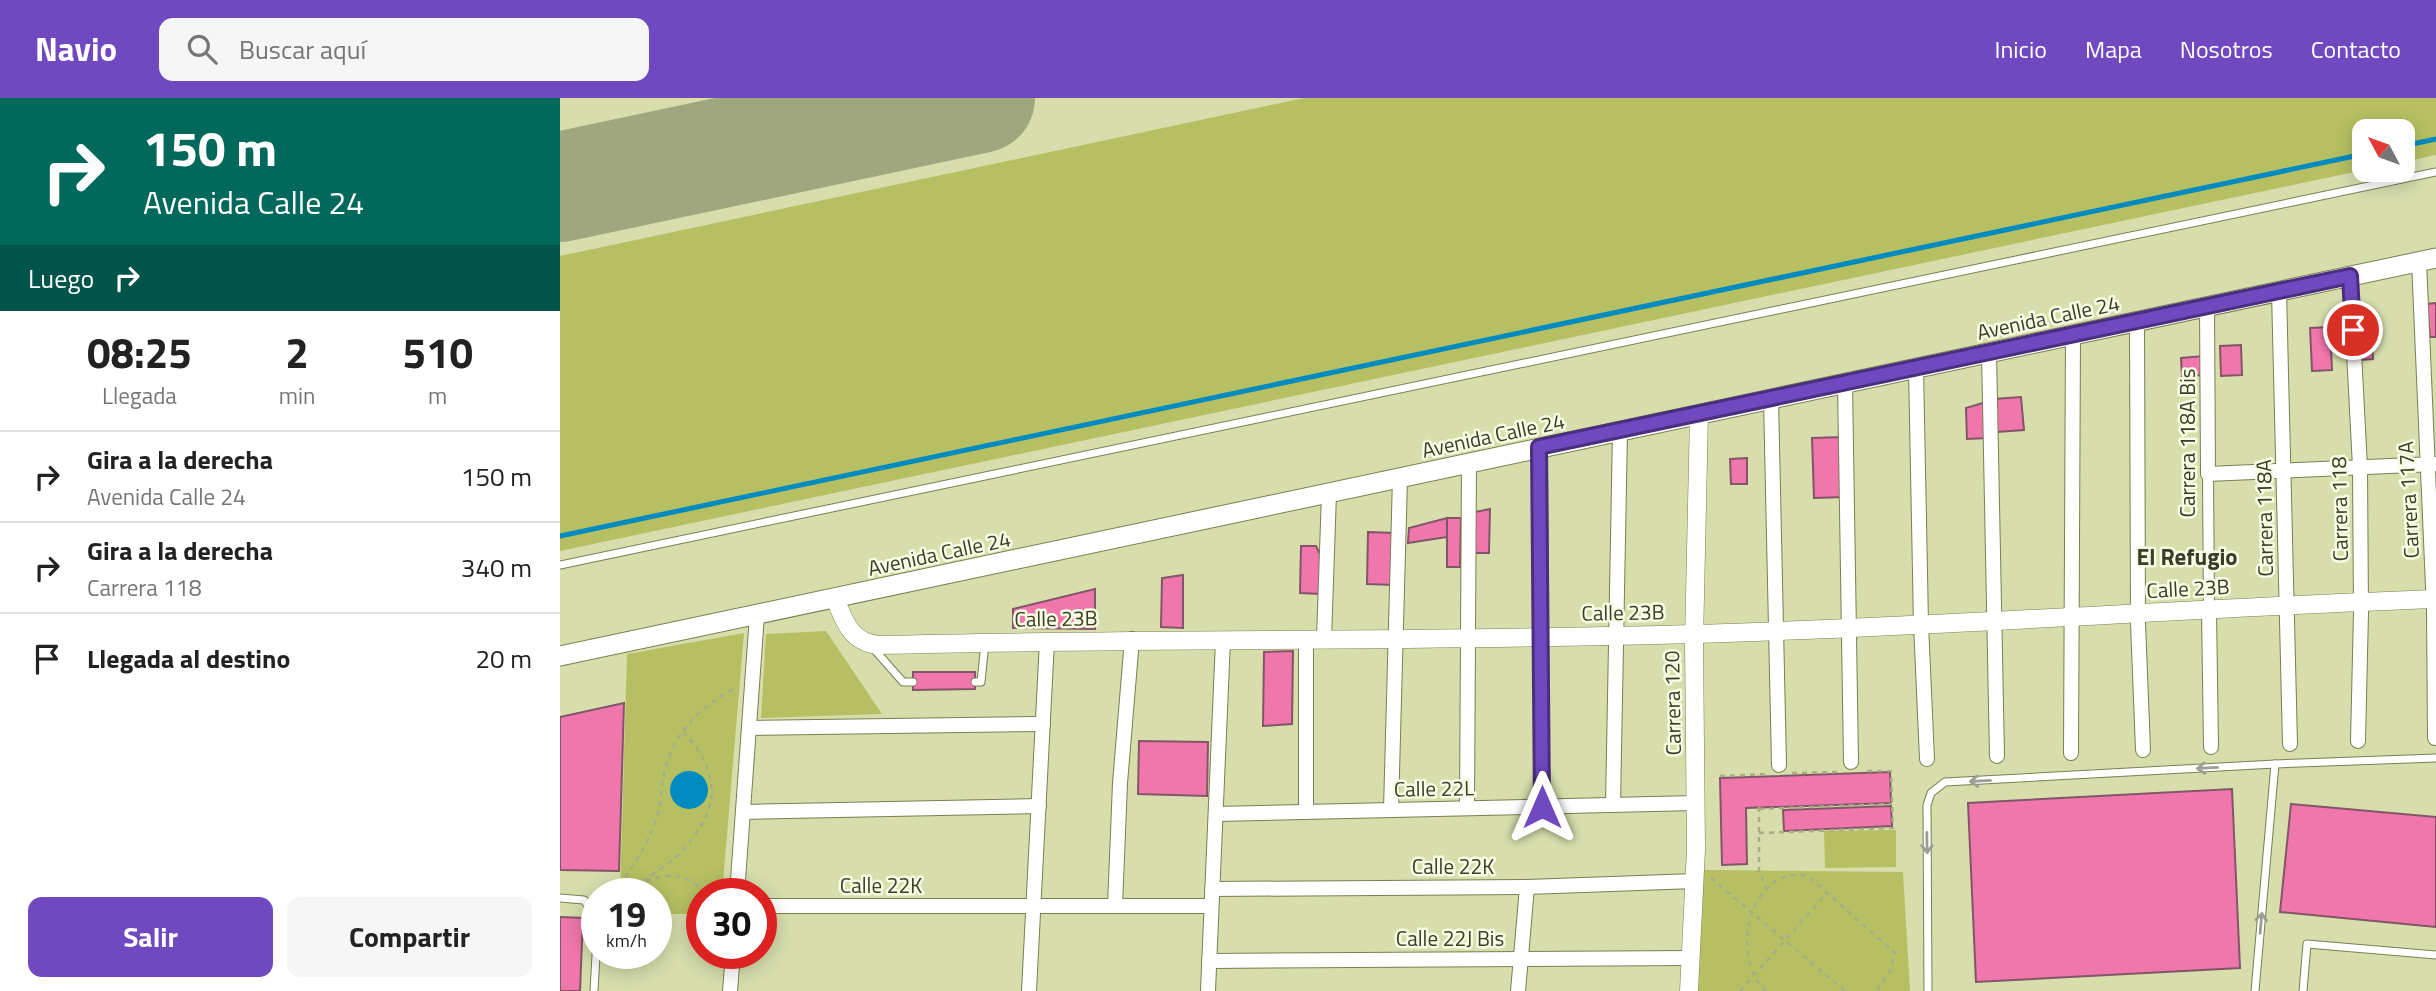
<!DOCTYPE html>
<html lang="es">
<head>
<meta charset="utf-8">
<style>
  :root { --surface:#fff; --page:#f6f6f6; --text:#222; --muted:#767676; --line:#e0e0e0; --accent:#7048c0 }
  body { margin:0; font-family:"Titillium Web",sans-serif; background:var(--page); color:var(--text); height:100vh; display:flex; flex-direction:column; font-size:26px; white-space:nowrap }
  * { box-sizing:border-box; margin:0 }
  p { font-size:23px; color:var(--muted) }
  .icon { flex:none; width:38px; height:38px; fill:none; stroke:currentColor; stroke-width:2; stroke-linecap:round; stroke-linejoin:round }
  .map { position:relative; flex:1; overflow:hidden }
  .sheet { display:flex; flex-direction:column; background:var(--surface); width:560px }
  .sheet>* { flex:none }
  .guide { background:#00695c; color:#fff; overflow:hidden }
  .needle { width:46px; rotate:311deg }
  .fabs { position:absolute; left:1792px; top:21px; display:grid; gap:14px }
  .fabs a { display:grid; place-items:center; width:63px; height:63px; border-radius:14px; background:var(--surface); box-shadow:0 4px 18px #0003; font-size:35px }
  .speed { position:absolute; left:21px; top:780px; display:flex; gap:14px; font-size:35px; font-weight:700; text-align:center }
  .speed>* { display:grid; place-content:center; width:91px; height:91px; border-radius:50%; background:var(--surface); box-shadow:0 4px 18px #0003; line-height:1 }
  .speed small { font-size:18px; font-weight:400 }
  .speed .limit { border:10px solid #d22; background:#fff; color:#111 }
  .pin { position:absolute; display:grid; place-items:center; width:60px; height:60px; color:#fff; margin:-30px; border:4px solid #fff; border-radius:50%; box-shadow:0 2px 7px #0007 }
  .me { position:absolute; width:77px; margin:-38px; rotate:0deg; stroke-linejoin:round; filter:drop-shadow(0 0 5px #0008) }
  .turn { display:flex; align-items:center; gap:24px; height:147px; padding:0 28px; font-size:32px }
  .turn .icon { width:91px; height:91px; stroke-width:2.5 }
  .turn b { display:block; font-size:49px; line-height:60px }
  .then { display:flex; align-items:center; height:66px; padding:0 28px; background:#0003; gap:14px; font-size:26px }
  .eta { display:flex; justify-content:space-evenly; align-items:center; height:119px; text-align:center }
  .eta b { font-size:42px; font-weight:700; line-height:49px }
  .cta { display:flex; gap:14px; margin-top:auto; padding:14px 28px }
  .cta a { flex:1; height:80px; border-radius:14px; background:var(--accent); color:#fff; font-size:28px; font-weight:700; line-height:80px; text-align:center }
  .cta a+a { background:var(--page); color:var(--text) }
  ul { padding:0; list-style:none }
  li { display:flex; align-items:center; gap:21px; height:91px; padding:0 28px; border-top:2px solid var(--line) }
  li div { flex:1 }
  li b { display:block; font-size:26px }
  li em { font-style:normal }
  header { display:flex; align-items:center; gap:42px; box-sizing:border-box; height:98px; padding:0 35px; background:var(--accent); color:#fff }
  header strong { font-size:33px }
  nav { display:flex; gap:38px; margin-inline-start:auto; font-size:24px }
  .search { width:490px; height:63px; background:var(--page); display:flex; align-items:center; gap:18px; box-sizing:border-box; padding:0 24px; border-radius:14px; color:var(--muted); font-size:26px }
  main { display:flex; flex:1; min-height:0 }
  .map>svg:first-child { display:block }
</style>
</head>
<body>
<header>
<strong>Navio</strong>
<div class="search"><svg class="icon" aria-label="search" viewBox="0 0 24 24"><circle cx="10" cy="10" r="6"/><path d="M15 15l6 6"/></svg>Buscar aquí</div>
<nav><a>Inicio</a><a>Mapa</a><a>Nosotros</a><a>Contacto</a></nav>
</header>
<main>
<section class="sheet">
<div class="guide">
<div class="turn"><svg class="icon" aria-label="right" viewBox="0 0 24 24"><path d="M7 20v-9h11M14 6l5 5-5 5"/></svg><div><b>150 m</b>Avenida Calle 24</div></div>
<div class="then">Luego<svg class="icon" aria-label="right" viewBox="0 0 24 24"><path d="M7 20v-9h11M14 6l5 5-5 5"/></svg></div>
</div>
<div class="eta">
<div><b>08:25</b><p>Llegada</p></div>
<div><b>2</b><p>min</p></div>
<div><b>510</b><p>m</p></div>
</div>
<ul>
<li><svg class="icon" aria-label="right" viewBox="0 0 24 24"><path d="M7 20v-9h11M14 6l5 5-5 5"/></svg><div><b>Gira a la derecha</b><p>Avenida Calle 24</p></div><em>150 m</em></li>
<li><svg class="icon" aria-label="right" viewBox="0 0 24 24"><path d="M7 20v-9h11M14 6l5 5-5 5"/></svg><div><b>Gira a la derecha</b><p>Carrera 118</p></div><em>340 m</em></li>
<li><svg class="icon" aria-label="arrive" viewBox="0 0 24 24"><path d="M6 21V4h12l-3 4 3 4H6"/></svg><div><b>Llegada al destino</b></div><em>20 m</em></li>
</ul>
<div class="cta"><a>Salir</a><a>Compartir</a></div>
</section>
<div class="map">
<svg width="1876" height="893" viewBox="0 0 1876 893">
  <rect width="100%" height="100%" fill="#d7deac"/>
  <g fill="#b6c062">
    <path d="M 744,0 L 1876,0 L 1876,57 L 1843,64 L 1843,33 L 1804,33 L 1804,72 L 0,453 L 0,158 Z"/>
    <path d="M 266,533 L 322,616 L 201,620 L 206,536 Z"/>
    <path d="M 184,535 L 162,796 L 142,796 L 142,816 L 96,816 L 96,796 L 60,796 L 67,556 Z"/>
    <path d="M 1336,732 L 1336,769 L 1265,770 L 1264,733 Z"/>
    <path d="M 1142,772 L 1343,774 L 1350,893 L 1138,893 Z"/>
  </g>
  <circle fill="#008bc0" cx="129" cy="692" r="19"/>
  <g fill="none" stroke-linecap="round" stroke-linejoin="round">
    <g stroke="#008bc0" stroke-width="5">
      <path d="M 1843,48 L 1876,41"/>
      <path d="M 0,438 L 1804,56"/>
    </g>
    <path stroke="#a0a67e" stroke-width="44" d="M 0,79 L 32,82"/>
    <path stroke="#a0a67e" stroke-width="110" d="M 0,89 L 420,0"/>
  </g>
  <g fill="#f077ac" stroke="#835568" stroke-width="2">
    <path d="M 1876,205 L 1876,239 L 1870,239 L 1867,206 Z"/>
    <path d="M 1811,218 L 1813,261 L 1800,262 L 1797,219 Z"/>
    <path d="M 1770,229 L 1772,272 L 1752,273 L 1750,230 Z"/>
    <path d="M 1681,247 L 1682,277 L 1661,278 L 1660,248 Z"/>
    <path d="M 1644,258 L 1645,277 L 1622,278 L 1621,260 Z"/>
    <path d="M 1461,299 L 1464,332 L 1437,334 L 1434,301 Z"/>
    <path d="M 1426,304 L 1428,340 L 1407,341 L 1406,310 Z"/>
    <path d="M 1283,339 L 1285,399 L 1254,400 L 1252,340 Z"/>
    <path d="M 1187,360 L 1187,386 L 1171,386 L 1170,361 Z"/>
    <path d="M 930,411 L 929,455 L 909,455 L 910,415 Z"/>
    <path d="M 887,420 L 887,439 L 848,445 L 849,430 Z"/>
    <path d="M 887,420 L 901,420 L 900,469 L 887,469 Z"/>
    <path d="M 808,434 L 835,435 L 834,487 L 807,486 Z"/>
    <path d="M 741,448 L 756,448 L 760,456 L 760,496 L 740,495 Z"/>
    <path d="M 623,477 L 623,530 L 601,529 L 602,480 Z"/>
    <path d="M 535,491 L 535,531 L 453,530 L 453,511 Z"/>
    <path d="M 733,553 L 732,626 L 703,628 L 704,554 Z"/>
    <path d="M 353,574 L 415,574 L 415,591 L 353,592 Z"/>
    <path d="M 64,605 L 59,773 L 0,772 L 0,619 Z"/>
    <path d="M 579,643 L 648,644 L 647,698 L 578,696 Z"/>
    <path d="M 1330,674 L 1331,705 L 1186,710 L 1187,766 L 1162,767 L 1160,680 Z"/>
    <path d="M 1672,691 L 1680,870 L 1416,884 L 1408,705 Z"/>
    <path d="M 1731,706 L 1876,719 L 1876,829 L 1720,814 Z"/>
    <path d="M 1331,708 L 1332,728 L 1224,733 L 1223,712 Z"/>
    <path d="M 0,819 L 23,820 L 20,893 L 0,893 Z"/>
  </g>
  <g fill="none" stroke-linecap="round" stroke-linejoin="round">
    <defs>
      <g id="service">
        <path d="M 0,467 L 1876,74"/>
        <path d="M 313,550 L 343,584 L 353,584"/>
        <path d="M 415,584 L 421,584 L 425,545"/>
        <path d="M 0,800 L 24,802 L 37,819"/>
        <path d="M 34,893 L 37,840"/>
        <path d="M 1368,893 L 1367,707 L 1371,695 L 1385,684 L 1715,666 L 1876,660"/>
        <path d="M 1695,893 L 1715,666"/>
        <path d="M 1743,893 L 1747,846 L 1876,857"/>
      </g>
      <path id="pedestrian" d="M 1648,376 L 1649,512"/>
      <g id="minor">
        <path d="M 1859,163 L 1874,512 L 1875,640"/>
        <path d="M 1790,178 L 1800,369 L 1801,514 L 1798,643"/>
        <path d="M 1719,193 L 1730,646"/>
        <path d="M 1647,208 L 1648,376 L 1876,366"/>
        <path d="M 1577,223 L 1578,525 L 1583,652"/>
        <path d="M 1429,254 L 1437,658"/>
        <path d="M 1356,270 L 1361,526 L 1367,661"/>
        <path d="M 1285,285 L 1291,664"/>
        <path d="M 1211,301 L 1219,667"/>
        <path d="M 980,349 L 982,709"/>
        <path d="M 1649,512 L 1651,649"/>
        <path d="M 764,541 L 769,395"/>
        <path d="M 189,630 L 483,626"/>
        <path d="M 1511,655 L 1513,237"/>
        <path d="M 1053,707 L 1060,333"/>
        <path d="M 907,710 L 909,365"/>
        <path d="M 831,712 L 840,380"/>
        <path d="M 183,714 L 479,708"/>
        <path d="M 746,714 L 746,541"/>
        <path d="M 656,716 L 1136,705"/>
        <path d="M 652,791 L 967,789 L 1135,783"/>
        <path d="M 177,796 L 197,517"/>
        <path d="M 201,808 L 651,808"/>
        <path d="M 555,808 L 560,685 L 572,541"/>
        <path d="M 649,863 L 1131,860"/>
        <path d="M 170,893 L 173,856"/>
        <path d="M 469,893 L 487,543"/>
        <path d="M 648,893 L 663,542"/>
        <path d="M 958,893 L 967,789"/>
      </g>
      <g id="tertiary">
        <path d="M 275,500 C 284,524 292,545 319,547 C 590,540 862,544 1133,536 C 1381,529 1628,510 1876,501"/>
        <path d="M 1129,893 L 1136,751 L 1134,544 L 1139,316"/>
      </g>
      <path id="secondary" d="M 0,558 L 1876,160"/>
    </defs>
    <use href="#service" stroke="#797f51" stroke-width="9"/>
    <use href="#pedestrian" stroke="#797f51" stroke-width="12"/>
    <use href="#minor" stroke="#797f51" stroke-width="16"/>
    <use href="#tertiary" stroke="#797f51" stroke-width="19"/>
    <use href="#secondary" stroke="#797f51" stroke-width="21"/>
    <g stroke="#a8ad84" stroke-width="2.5" stroke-dasharray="5 5" stroke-linecap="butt">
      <path d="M 1232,675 L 1282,674"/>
      <path d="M 1160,678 L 1208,676"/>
      <path d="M 1199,709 L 1199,773 L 1207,792"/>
      <path d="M 1199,711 L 1332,706"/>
      <path d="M 1199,735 L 1333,730 L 1331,673 L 1302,673"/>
      <path d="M 1151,780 L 1285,893"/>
      <path d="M 83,783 C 94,775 108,767 118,757 C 160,715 164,676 122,633"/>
      <path d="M 54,796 C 71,771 89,746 98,716 C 102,701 101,684 106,668 C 116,632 143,607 175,590"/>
      <path d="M 59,796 C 88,780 120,765 146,796"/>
      <path d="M 1180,893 L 1267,795"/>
      <path d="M 1206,893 C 1168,859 1190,766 1248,778 L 1335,855 L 1330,873 L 1317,893"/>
    </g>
    <use href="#service" stroke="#fff" stroke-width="7"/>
    <use href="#pedestrian" stroke="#fff" stroke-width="10"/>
    <use href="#minor" stroke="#fff" stroke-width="14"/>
    <use href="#tertiary" stroke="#fff" stroke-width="18"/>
    <use href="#secondary" stroke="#fff" stroke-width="19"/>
  </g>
  <defs><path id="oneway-shaft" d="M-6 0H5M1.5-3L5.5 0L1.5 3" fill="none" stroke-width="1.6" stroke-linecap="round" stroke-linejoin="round" transform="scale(1.75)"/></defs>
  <g stroke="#9c9e94">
    <use href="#oneway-shaft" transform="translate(1647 670) rotate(177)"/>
    <use href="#oneway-shaft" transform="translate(1420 683) rotate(177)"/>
    <use href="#oneway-shaft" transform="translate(1367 745) rotate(89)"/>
    <use href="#oneway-shaft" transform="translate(1701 825) rotate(-85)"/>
  </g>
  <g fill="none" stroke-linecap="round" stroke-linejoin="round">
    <defs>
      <path id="route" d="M 982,709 L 979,349 L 1790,178 L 1793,232"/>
    </defs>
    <use href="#route" stroke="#492f7d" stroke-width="18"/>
    <use href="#route" stroke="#7048c0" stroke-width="12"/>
  </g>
  <g text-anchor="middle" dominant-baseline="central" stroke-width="5" stroke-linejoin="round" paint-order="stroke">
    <g font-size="21" fill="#3a3d29" stroke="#f8fce3">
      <text transform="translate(1488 219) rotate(-12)">Avenida Calle 24</text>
      <text transform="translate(933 337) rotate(-12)">Avenida Calle 24</text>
      <text transform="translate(1627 345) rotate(-90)">Carrera 118A Bis</text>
      <text transform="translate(1848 402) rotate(-93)">Carrera 117A</text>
      <text transform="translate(1779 411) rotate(-91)">Carrera 118</text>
      <text transform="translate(1704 420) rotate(-91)">Carrera 118A</text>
      <text transform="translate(379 455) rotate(-12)">Avenida Calle 24</text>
      <text transform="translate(1628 490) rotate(-3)">Calle 23B</text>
      <text transform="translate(1063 514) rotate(-1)">Calle 23B</text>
      <text transform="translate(496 520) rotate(-1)">Calle 23B</text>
      <text transform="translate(1112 605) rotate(-91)">Carrera 120</text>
      <text transform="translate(874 690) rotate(-1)">Calle 22L</text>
      <text x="893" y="768">Calle 22K</text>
      <text x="321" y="787">Calle 22K</text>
      <text x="890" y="840">Calle 22J Bis</text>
    </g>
    <g font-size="23" font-weight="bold" fill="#3a3d29" stroke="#f8fce3">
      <text x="1627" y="458">El Refugio</text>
    </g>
  </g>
</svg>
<div class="fabs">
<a><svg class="needle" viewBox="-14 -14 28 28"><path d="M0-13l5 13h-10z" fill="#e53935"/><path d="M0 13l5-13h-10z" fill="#767676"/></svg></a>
</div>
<div class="speed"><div>19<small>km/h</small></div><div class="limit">30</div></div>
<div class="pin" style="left:1793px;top:232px;background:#d93025"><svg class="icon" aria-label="arrive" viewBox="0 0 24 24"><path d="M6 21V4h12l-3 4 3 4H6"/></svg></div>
<svg class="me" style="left:982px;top:709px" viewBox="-20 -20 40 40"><path d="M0-17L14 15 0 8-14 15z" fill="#7048c0" stroke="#fff" stroke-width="4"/></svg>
</div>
</main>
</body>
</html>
